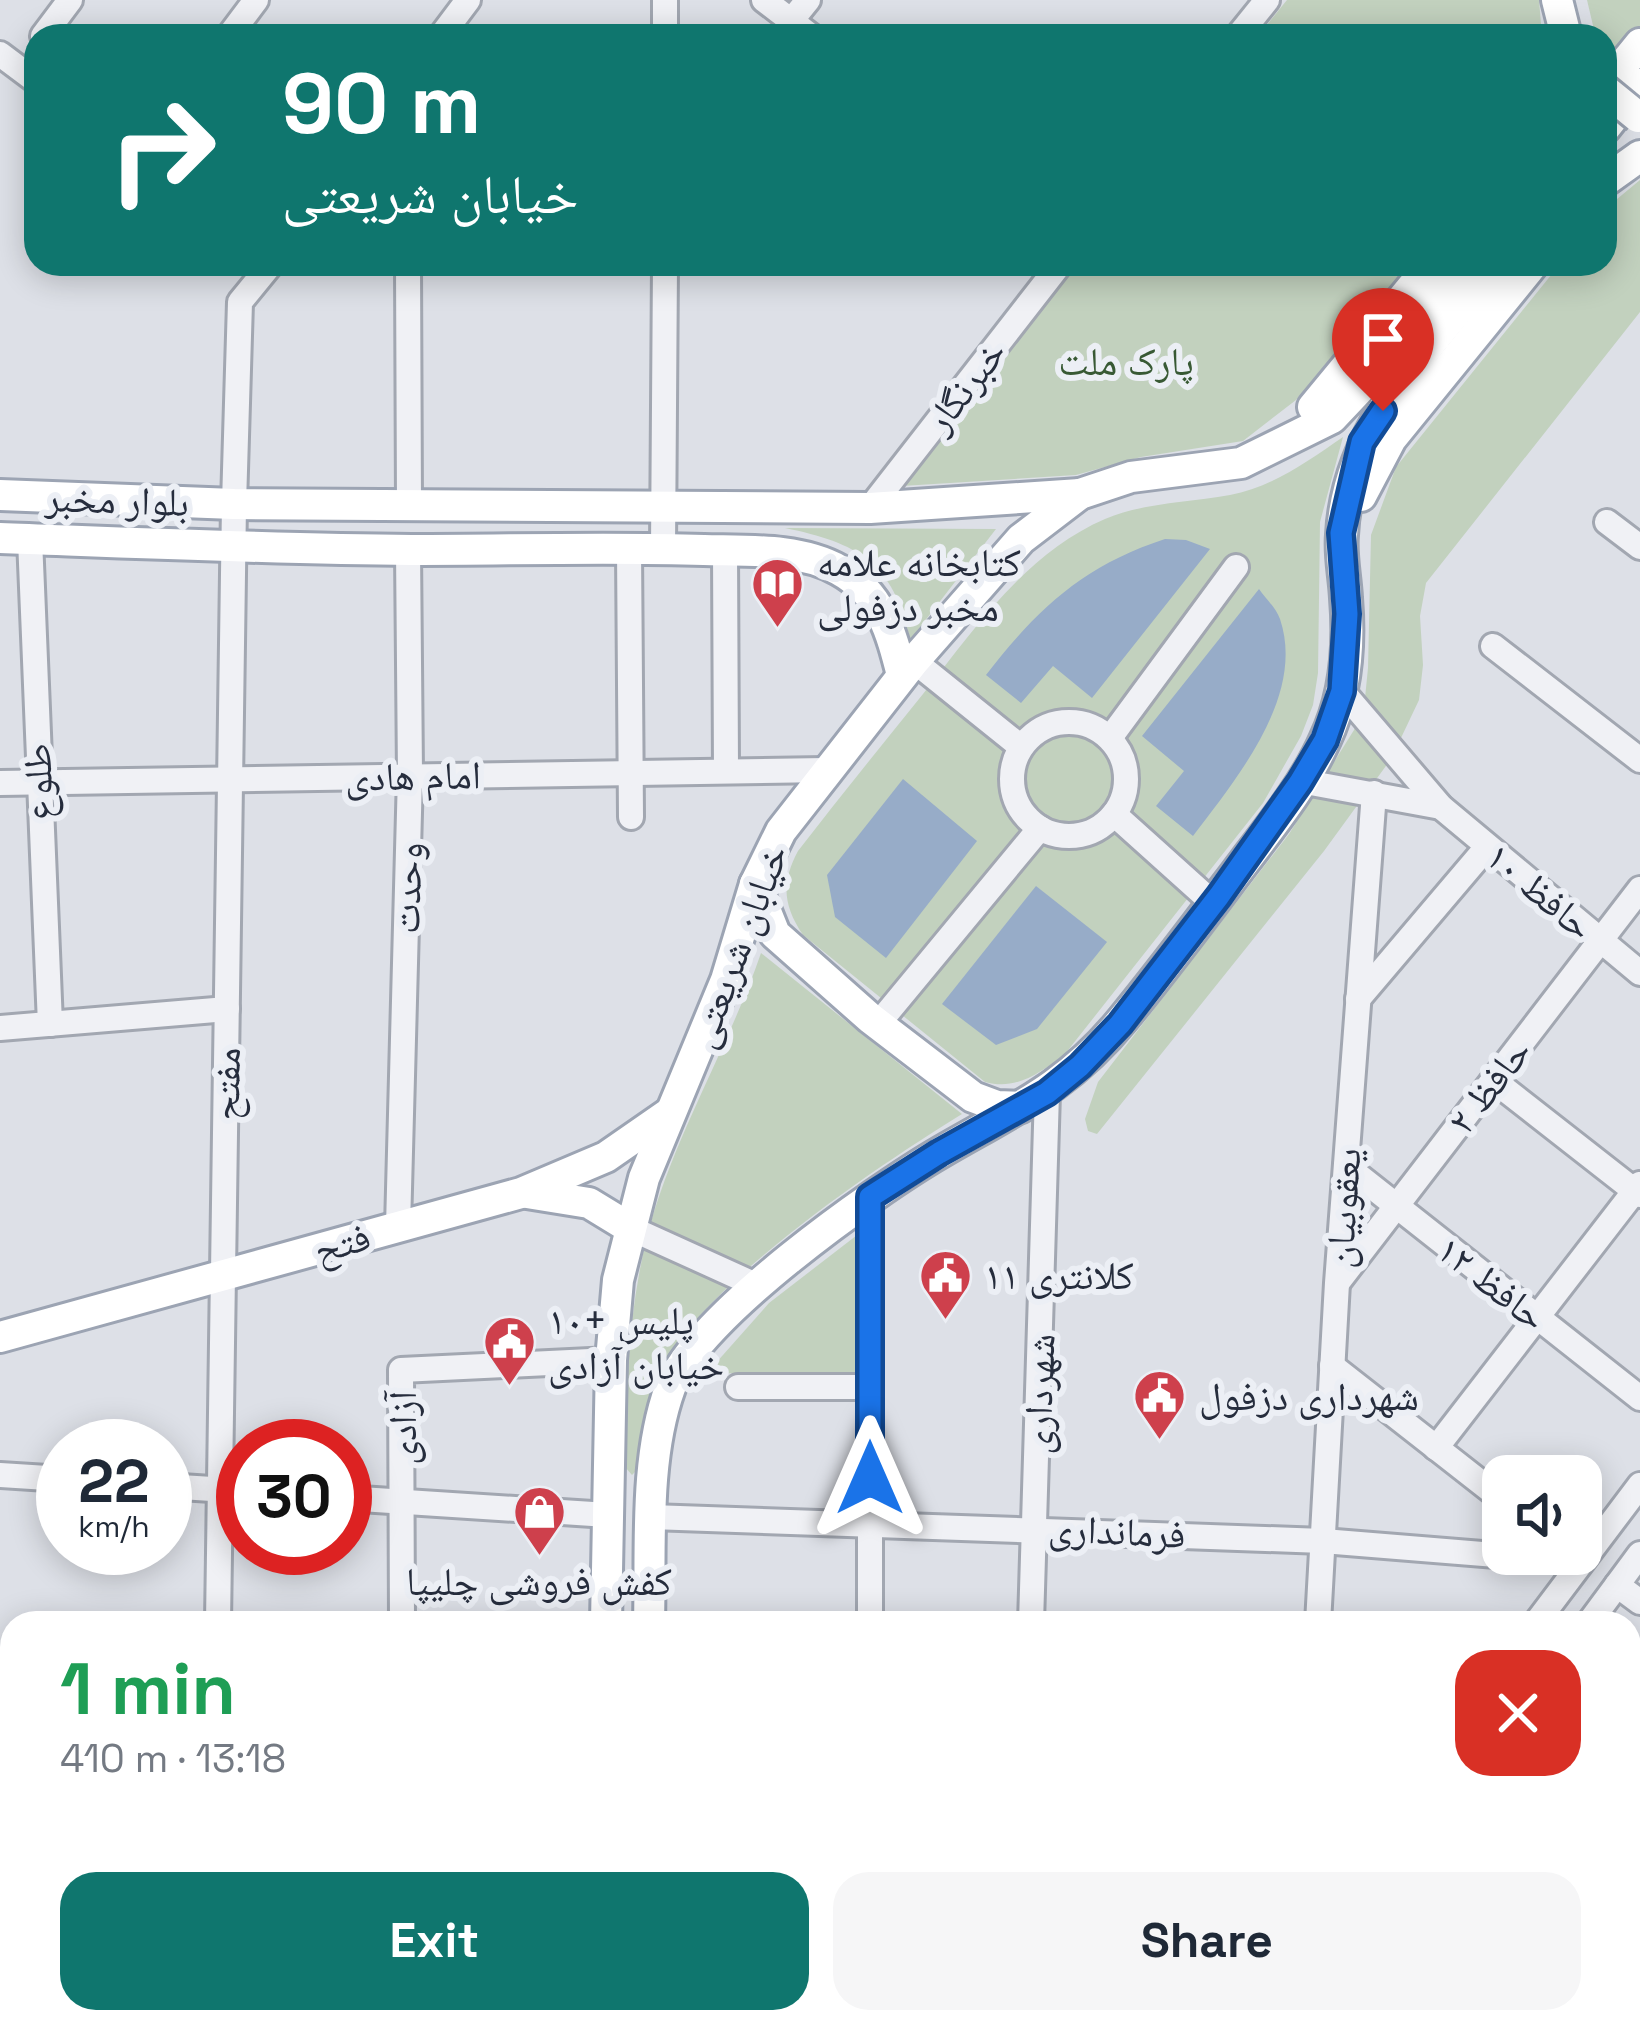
<!DOCTYPE html>
<html lang="en">
<head>
<meta charset="utf-8">
<style>
  :root { --surface:#fff; --page:#f6f6f7; --text:#1f2937; --muted:#747a83; --accent:#0f766e }
  body { margin:0; font-family:"Space Grotesk","Noto Naskh Arabic",sans-serif; background:var(--page); color:var(--text); height:100vh; display:flex; flex-direction:column; font-size:45px; white-space:nowrap }
  * { box-sizing:border-box; margin:0 }
  p { font-size:39px; color:var(--muted) }
  .icon { flex:none; width:66px; height:66px; fill:none; stroke:currentColor; stroke-width:2; stroke-linecap:round; stroke-linejoin:round }
  .map { position:relative; flex:1; overflow:hidden }
  .panel { position:absolute; left:0px; top:1611px; width:1641px; height:423px; display:flex; flex-direction:column; background:var(--surface); border-radius:36px 36px 0 0; box-shadow:0 6px 30px #0003 }
  .panel>* { flex:none }
  .guide { position:absolute; left:24px; top:24px; width:1593px; height:252px; border-radius:36px; box-shadow:0 6px 30px #0003; background:#0f766e; color:#fff; overflow:hidden }
  .buttons { position:absolute; left:1482px; top:1455px; display:grid; gap:24px }
  .buttons a { display:grid; place-items:center; width:120px; height:120px; border-radius:24px; background:var(--surface); box-shadow:0 6px 30px #0003; font-size:60px }
  .speed { position:absolute; left:36px; top:1419px; display:flex; gap:24px; font-size:60px; font-weight:700; text-align:center }
  .speed>* { display:grid; place-content:center; width:156px; height:156px; border-radius:50%; background:var(--surface); box-shadow:0 6px 30px #0003; line-height:1 }
  .speed small { font-size:30px; font-weight:400 }
  .speed .limit { border:18px solid #d22; background:#fff; color:#111 }
  .pin { position:absolute; display:grid; place-items:center; width:102px; height:102px; color:#fff; margin:-123px -51px; border-radius:50% 50% 50% 0; rotate:-45deg; box-shadow:0 0 12px #0007 }
  .pin .icon { rotate:45deg }
  .me { position:absolute; width:132px; margin:-66px; rotate:0deg; stroke-linejoin:round; filter:drop-shadow(0 0 9px #0008) }
  .turn { display:flex; align-items:center; gap:42px; height:252px; padding:0 60px; font-size:54px }
  .turn .icon { width:156px; height:156px; stroke-width:2.5 }
  .turn b { display:block; font-size:84px; line-height:102px }
  .round { display:grid; place-items:center; flex:none; width:126px; height:126px; border-radius:36px; background:var(--page) }
  .overview { display:flex; align-items:center; justify-content:space-between; height:204px; padding:0 60px }
  h1 { font-size:72px; font-weight:800; line-height:90px; color:#1e9e55 }
  .primary-button { display:flex; gap:24px; margin-top:auto; padding:24px 60px }
  .primary-button a { flex:1; height:138px; border-radius:36px; background:var(--accent); color:#fff; font-size:48px; font-weight:800; line-height:138px; text-align:center }
  .primary-button a+a { background:var(--page); color:var(--text) }
  .map>svg:first-child { display:block }
</style>
</head>
<body>
<div class="map">
<svg width="1640" height="2033" viewBox="0 0 1640 2033">
  <rect width="100%" height="100%" fill="#dde0e7"/>
  <g fill="#c2d1be">
    <path d="M 1287,0 L 1539,0 L 1542,36 L 1258,36 Z"/>
    <path d="M 1587,0 L 1640,0 L 1640,87 C 1622,72 1605,60 1605,36 L 1595,34 Z"/>
    <path d="M 1640,180 L 1640,312 L 1426,583 L 1420,616 L 1423,665 L 1419,700 L 1391,759 L 1324,851 L 1097,1134 L 1088,1131 L 1085,1119 L 1098,1082 L 1289,834 L 1354,730 L 1365,698 L 1368,668 L 1371,535 L 1396,467 L 1560,264 L 1605,264 L 1605,209 Z"/>
    <path d="M 1078,264 L 1409,264 L 1296,400 L 1243,441 L 1141,457 L 1076,475 L 902,486 Z"/>
    <path d="M 1343,437 L 1320,522 L 1318,673 L 1313,705 L 1301,736 L 1263,803 L 1065,1054 C 1041,1072 1017,1091 985,1082 L 803,935 C 783,905 781,883 798,851 C 839,798 881,746 923,694 C 975,628 1026,553 1105,519 C 1146,502 1188,503 1230,495 C 1273,487 1308,461 1343,437 Z"/>
    <path d="M 785,528 L 996,529 L 910,640 C 894,562 857,543 785,528 Z"/>
    <path d="M 761,953 L 962,1114 C 876,1167 689,1292 653,1385 C 643,1410 643,1441 640,1467 L 632,1475 L 625,1467 C 626,1390 628,1313 647,1237 C 672,1139 728,1049 761,953 Z"/>
    <path d="M 861,1232 L 859,1375 L 707,1373 L 769,1303 Z"/>
  </g>
  <g fill="#97acc8">
    <path d="M 1165,539 L 1186,540 L 1210,549 L 1092,698 L 1053,666 L 1021,703 L 986,675 C 1038,608 1083,566 1165,539 Z"/>
    <path d="M 1259,589 C 1266,599 1276,608 1280,619 C 1306,696 1236,779 1193,836 L 1156,806 L 1184,771 L 1142,736 Z"/>
    <path d="M 903,779 L 977,841 L 886,958 L 835,917 L 827,875 Z"/>
    <path d="M 1036,886 L 1107,942 L 1037,1029 L 996,1045 L 942,1004 Z"/>
  </g>
  <g fill="none" stroke-linecap="round" stroke-linejoin="round">
    <defs>
      <g id="minor">
        <path d="M 764,0 L 811,36"/>
        <path d="M 791,21 L 808,0"/>
        <path d="M 43,36 L 70,0"/>
        <path d="M 229,36 L 256,0"/>
        <path d="M 441,36 L 468,0"/>
        <path d="M 665,36 L 665,0"/>
        <path d="M 1238,36 L 1267,0"/>
        <path d="M 0,54 L 36,81"/>
        <path d="M 408,264 L 409,505"/>
        <path d="M 870,508 L 1060,264"/>
        <path d="M 1607,522 L 1640,547"/>
        <path d="M 30,539 L 50,1024"/>
        <path d="M 663,548 L 665,264"/>
        <path d="M 629,549 L 631,817"/>
        <path d="M 725,550 L 726,771"/>
        <path d="M 1493,646 L 1640,760"/>
        <path d="M 914,661 L 1021,747"/>
        <path d="M 1342,691 L 1441,807 L 1640,973"/>
        <circle cx="1069" cy="779" r="57"/>
        <path d="M 1110,738 L 1236,567"/>
        <path d="M 1300,781 L 1441,807"/>
        <path d="M 0,783 L 826,770"/>
        <path d="M 1114,814 L 1213,903"/>
        <path d="M 1358,999 L 1487,847"/>
        <path d="M 878,1024 L 1040,828"/>
        <path d="M 0,1028 L 227,1009"/>
        <path d="M 1493,1080 L 1640,1195"/>
        <path d="M 1346,1166 L 1640,1398"/>
        <path d="M 398,1227 L 410,775 L 408,550"/>
        <path d="M 630,1228 L 758,1286"/>
        <path d="M 1338,1282 L 1640,889"/>
        <path d="M 1332,1366 L 1503,1500"/>
        <path d="M 738,1387 L 870,1387"/>
        <path d="M 1436,1448 L 1640,1184"/>
        <path d="M 0,1475 L 63,1479"/>
        <path d="M 165,1486 L 243,1491"/>
        <path d="M 345,1498 L 608,1515"/>
        <path d="M 651,1517 L 1323,1541 L 1581,1562"/>
        <path d="M 1617,1585 L 1640,1602"/>
        <path d="M 218,1623 L 234,504 L 240,302 L 271,264"/>
        <path d="M 402,1623 L 401,1370 L 611,1360"/>
        <path d="M 870,1623 L 870,1197"/>
        <path d="M 1031,1623 L 1047,1093"/>
        <path d="M 1318,1623 L 1337,1283 L 1374,793"/>
        <path d="M 1536,1623 L 1640,1485"/>
        <path d="M 1589,1623 L 1640,1554"/>
        <path d="M 0,1686 L 12,1687"/>
        <path d="M 1629,1799 L 1640,1808"/>
        <path d="M 0,1857 L 12,1864"/>
        <path d="M 1629,1982 L 1640,1988"/>
        <path d="M 0,2010 L 12,2008"/>
        <path d="M 130,2033 L 131,2022"/>
        <path d="M 867,2033 L 868,2022"/>
      </g>
      <g id="major">
        <path d="M 1557,0 L 1566,36"/>
        <path d="M 1605,87 L 1640,44"/>
        <path d="M 1605,128 L 1640,84"/>
        <path d="M 1605,181 L 1640,156"/>
        <path d="M 1313,407 L 1431,264"/>
        <path d="M 0,495 L 234,504 L 870,508 L 1080,494"/>
        <path d="M 1361,496 L 1391,439 L 1533,264"/>
        <path d="M 0,538 C 137,543 274,549 412,550 C 509,550 607,547 704,550 C 748,551 800,548 839,570 C 881,593 891,632 902,675"/>
        <path d="M 755,884 L 775,934 L 870,1018 L 973,1097 L 997,1106 L 1021,1107"/>
        <path d="M 527,1193 L 589,1203 L 630,1228"/>
        <path d="M 0,1337 L 521,1193 L 606,1157 L 668,1114"/>
        <path d="M 606,1623 L 611,1360 L 618,1280 L 644,1178 L 726,980 L 755,884 L 781,831 L 914,661 L 1021,539 L 1080,494 L 1131,477 L 1241,463 L 1332,418 L 1383,364 L 1463,264"/>
        <path d="M 649,1623 C 651,1548 644,1460 670,1388 C 696,1317 874,1191 941,1152 C 1013,1110 1069,1086 1123,1019 C 1165,968 1205,914 1245,861 C 1273,824 1306,783 1325,740 C 1346,696 1350,646 1346,598 C 1345,577 1340,555 1342,535 C 1347,426 1432,344 1496,264"/>
        <path d="M 602,2022 L 602,2033"/>
        <path d="M 638,2033 L 639,2022"/>
      </g>
    </defs>
    <use href="#minor" stroke="#a2a7b1" stroke-width="30"/>
    <use href="#major" stroke="#9ca4b3" stroke-width="36"/>
    <path stroke="#bbbec5" stroke-width="3" stroke-dasharray="9 9" stroke-linecap="butt" d="M 1294,2033 L 1295,2022"/>
    <use href="#minor" stroke="#f0f1f5" stroke-width="24"/>
    <use href="#major" stroke="#fff" stroke-width="30"/>
    <defs>
      <path id="major-bridge" d="M 1605,90 L 1638,117"/>
    </defs>
    <use href="#major-bridge" stroke="#9ca4b3" stroke-width="36" stroke-linecap="butt"/>
    <use href="#major-bridge" stroke="#fff" stroke-width="30"/>
  </g>
  <g fill="none" stroke-linecap="round" stroke-linejoin="round">
    <defs>
      <path id="route" d="M 870,1478 L 870,1197 L 939,1153 L 1047,1093 L 1080,1066 L 1120,1024 L 1219,896 L 1300,782 L 1325,740 L 1342,691 L 1347,614 L 1341,533 L 1362,442 L 1383,411"/>
    </defs>
    <use href="#route" stroke="#114b97" stroke-width="30"/>
    <use href="#route" stroke="#1a73e8" stroke-width="21"/>
  </g>
  <defs>
    <symbol id="library-pin" viewBox="-11 -11 22 30"><path d="M0 17L-7.5 6A9.5 9.5 0 1 1 7.5 6Z" fill="#ce404c" stroke="#eceff5"/><path d="M-6-4Q-3-5.5-.7-3.5V5Q-3 3-6 4ZM6-4Q3-5.5 .7-3.5V5Q3 3 6 4Z" fill="#fff"/></symbol>
    <symbol id="civic-pin" viewBox="-11 -11 22 30"><path d="M0 17L-7.5 6A9.5 9.5 0 1 1 7.5 6Z" fill="#ce404c" stroke="#eceff5"/><path d="M-.6-6.5H3V-4.5H.6V-3L4-1V1h2V6H-6V1h2V-1L-.6-3ZM-1.2 2.5V6h2.4V2.5Z" fill="#fff"/></symbol>
    <symbol id="shop-pin" viewBox="-11 -11 22 30"><path d="M0 17L-7.5 6A9.5 9.5 0 1 1 7.5 6Z" fill="#ce404c" stroke="#eceff5"/><path d="M-5-2.5h2.3a2.7 3.5 0 0 1 5.4 0H5L5.5 6h-11ZM-1.5-2.5h3a1.5 2.3 0 0 0-3 0Z" fill="#fff"/></symbol>
  </defs>
  <g fill-rule="evenodd">
    <use href="#library-pin" x="748" y="554" width="59" height="81"/>
    <use href="#civic-pin" x="916" y="1246" width="59" height="81"/>
    <use href="#civic-pin" x="480" y="1312" width="59" height="81"/>
    <use href="#civic-pin" x="1130" y="1366" width="59" height="81"/>
    <use href="#shop-pin" x="510" y="1482" width="59" height="81"/>
  </g>
  <g text-anchor="middle" dominant-baseline="central" stroke-width="12" stroke-linejoin="round" paint-order="stroke">
    <g font-size="39" fill="#385934" stroke="#eceff5">
      <text x="1126" y="361">پارک ملت</text>
    </g>
    <g font-size="39" fill="#262d3d" stroke="#eceff5">
      <text transform="translate(965 386) rotate(-52)">خبرنگار</text>
      <text transform="translate(117 500) rotate(2)">بلوار مخبر</text>
      <text transform="translate(413 776) rotate(-1)">امام هادی</text>
      <text transform="translate(38 782) rotate(-92)">طلوع</text>
      <text transform="translate(407 888) rotate(-88)">وحدت</text>
      <text transform="translate(1540 891) rotate(40)">حافظ ۱۰</text>
      <text transform="translate(738 946) rotate(-69)">خیابان شریعتی</text>
      <text transform="translate(226 1084) rotate(-89)">مفتح</text>
      <text transform="translate(1489 1086) rotate(-52)">حافظ ۲</text>
      <text transform="translate(1343 1208) rotate(-86)">یعقوبیان</text>
      <text transform="translate(342 1243) rotate(-16)">فتح</text>
      <text transform="translate(1492 1283) rotate(38)">حافظ ۱۲</text>
      <text transform="translate(1039 1394) rotate(-88)">شهرداری</text>
      <text transform="translate(402 1428) rotate(-90)">آزادی</text>
      <text transform="translate(1117 1531) rotate(3)">فرمانداری</text>
    </g>
    <g font-size="39" fill="#262d3d" stroke="#eceff5" text-anchor="start">
      <text x="817" y="562">کتابخانه علامه<tspan x="817" dy="45">مخبر دزفولی</tspan></text>
      <text x="984" y="1275">کلانتری ۱۱</text>
      <text x="548" y="1320">پلیس +۱۰<tspan x="548" dy="45">خیابان آزادی</tspan></text>
      <text x="1199" y="1396">شهرداری دزفول</text>
      <text x="539" y="1581" text-anchor="middle">کفش فروشی چلیپا</text>
    </g>
  </g>
</svg>
<div class="buttons">
<a><svg class="icon" aria-label="sound" viewBox="0 0 24 24"><path d="M4 9h4l5-4v14l-5-4H4zM17 9q2 3 0 6"/></svg></a>
</div>
<div class="speed"><div>22<small>km/h</small></div><div class="limit">30</div></div>
<div class="pin" style="left:1383px;top:411px;background:#d93025"><svg class="icon" aria-label="arrive" viewBox="0 0 24 24"><path d="M6 21V4h12l-3 4 3 4H6"/></svg></div>
<svg class="me" style="left:870px;top:1478px" viewBox="-20 -20 40 40"><path d="M0-17L14 15 0 8-14 15z" fill="#1a73e8" stroke="#fff" stroke-width="4"/></svg>
<div class="guide">
<div class="turn"><svg class="icon" aria-label="right" viewBox="0 0 24 24"><path d="M7 20v-9h11M14 6l5 5-5 5"/></svg><div><b>90 m</b>خیابان شریعتی</div></div>
</div>
<section class="panel">
<div class="overview"><div><h1>1 min</h1><p>410 m · 13:18</p></div><a class="round" style="background:#d93025;color:#fff"><svg class="icon" aria-label="close" viewBox="0 0 24 24"><path d="M6 6l12 12M18 6L6 18"/></svg></a></div>
<div class="primary-button"><a>Exit</a><a>Share</a></div>
</section>
</div>
</body>
</html>
